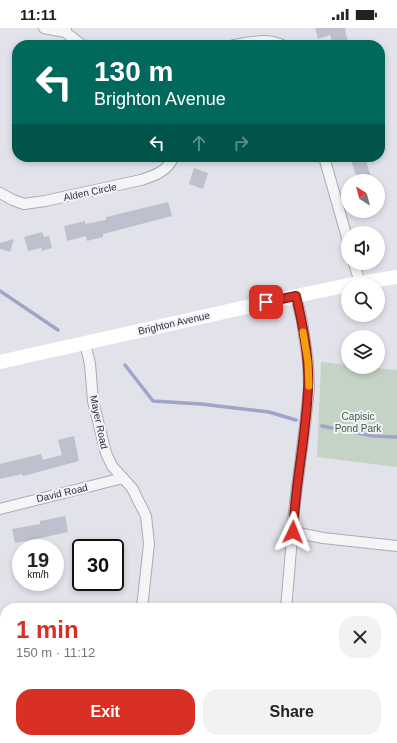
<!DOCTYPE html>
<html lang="en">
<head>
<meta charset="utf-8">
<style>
  :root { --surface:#fff; --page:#f2f2f2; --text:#222; --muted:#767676; --accent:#d93025 }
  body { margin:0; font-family:Arial,sans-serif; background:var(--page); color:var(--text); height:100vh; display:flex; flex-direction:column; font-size:15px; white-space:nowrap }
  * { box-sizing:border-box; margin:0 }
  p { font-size:13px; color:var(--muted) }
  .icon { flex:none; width:22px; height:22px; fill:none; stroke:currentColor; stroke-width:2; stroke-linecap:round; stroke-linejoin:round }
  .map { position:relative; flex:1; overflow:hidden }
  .drawer { position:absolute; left:0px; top:575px; width:397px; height:140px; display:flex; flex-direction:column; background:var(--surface); border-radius:16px 16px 0 0; box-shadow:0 2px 6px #0003 }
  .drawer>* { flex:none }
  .hud { position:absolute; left:12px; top:12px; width:373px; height:122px; border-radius:16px; box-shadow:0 2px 6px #0003; background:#00695c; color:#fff; overflow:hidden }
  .needle { width:26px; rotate:324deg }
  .tools { position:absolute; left:341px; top:146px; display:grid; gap:8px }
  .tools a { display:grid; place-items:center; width:44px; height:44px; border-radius:50%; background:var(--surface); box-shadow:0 2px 6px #0003; font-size:20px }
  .speed { position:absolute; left:12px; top:511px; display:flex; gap:8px; font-size:20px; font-weight:700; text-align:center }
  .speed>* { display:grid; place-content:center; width:52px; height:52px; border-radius:50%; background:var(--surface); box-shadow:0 2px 6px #0003; line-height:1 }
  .speed small { font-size:10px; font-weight:400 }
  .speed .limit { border:2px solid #111; border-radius:6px; background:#fff; color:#111 }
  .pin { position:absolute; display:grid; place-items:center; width:34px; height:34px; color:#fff; margin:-17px; border-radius:8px; box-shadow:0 2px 6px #0006 }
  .me { position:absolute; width:44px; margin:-22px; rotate:2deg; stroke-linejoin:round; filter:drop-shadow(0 0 3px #0008) }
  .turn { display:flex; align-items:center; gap:14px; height:84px; padding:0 16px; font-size:18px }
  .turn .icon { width:52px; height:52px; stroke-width:2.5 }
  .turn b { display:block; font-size:28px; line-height:34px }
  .lanes { display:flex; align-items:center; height:38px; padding:0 16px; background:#0003; justify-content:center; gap:20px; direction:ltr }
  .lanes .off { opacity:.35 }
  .round { display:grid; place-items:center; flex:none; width:42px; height:42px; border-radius:16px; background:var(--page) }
  .headline { display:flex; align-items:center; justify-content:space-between; height:68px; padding:0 16px }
  h1 { font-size:24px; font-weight:700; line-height:30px; color:var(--accent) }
  .cta { display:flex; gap:8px; margin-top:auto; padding:8px 16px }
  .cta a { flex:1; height:46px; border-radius:16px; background:var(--accent); color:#fff; font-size:16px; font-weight:700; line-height:46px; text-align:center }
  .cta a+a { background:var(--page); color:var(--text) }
  .status { display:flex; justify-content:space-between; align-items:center; height:28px; padding:0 20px; background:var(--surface); direction:ltr }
  .status svg { height:11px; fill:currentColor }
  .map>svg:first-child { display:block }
</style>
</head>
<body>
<div class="status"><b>11:11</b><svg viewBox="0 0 49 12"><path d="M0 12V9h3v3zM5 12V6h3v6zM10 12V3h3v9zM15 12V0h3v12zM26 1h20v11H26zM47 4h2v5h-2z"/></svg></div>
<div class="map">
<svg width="397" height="715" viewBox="0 0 397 715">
  <rect width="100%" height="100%" fill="#e2e2ea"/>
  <path fill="#c4d3c5" d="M 321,334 L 348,337 L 348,339 L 367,339 L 397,342 L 397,439 L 317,429 Z"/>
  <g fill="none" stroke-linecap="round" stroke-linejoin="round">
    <g stroke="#9fa4c8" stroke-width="3.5">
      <path d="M 0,263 L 58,302"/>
      <path d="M 125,337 L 153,373 L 201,376 L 269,384 L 296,392"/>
      <path d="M 322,398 L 373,408 L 397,409"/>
    </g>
  </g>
  <g fill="#bfc0cd">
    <path d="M 315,0 L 345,0 L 346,3 L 345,3 L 349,17 L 333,17 L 330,7 L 318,11 Z"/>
    <path d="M 350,129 L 365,129 L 372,153 L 358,153 Z"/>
    <path d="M 194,140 L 208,145 L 203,161 L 189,156 Z"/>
    <path d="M 168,174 L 172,188 L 103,206 L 103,209 L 87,213 L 86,208 L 67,213 L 64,198 L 85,193 L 85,196 L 106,192 L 106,189 Z"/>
    <path d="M 42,204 L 44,209 L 49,208 L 52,220 L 42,223 L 41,220 L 28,223 L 24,209 Z"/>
    <path d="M 14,211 L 10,224 L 0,221 L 0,215 Z"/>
    <path d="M 74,408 L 79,433 L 23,448 L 22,446 L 0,451 L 0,436 L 41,426 L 43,432 L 62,427 L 58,412 Z"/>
    <path d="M 65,488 L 68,504 L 32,512 L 15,515 L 12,501 L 40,496 L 40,493 Z"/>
  </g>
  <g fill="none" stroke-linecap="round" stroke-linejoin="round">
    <defs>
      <g id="street">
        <path d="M 44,0 L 65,4"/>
        <path d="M 66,0 L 65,4 L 82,17"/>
        <path d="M 234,17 C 250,14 267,10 282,17"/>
        <path d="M 324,129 L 348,213"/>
        <path d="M 0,165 L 13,172 L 24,176 L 45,173 L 141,152 C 153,148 169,143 173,129"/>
        <path d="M 354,235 L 360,255"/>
        <path d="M 85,315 L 90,336 L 93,373 L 106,425 L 112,438 L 132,460 L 146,488 L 149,516 L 142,580"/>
        <path d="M 0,481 L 123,450"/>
        <path d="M 293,504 L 323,510 L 397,518"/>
        <path d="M 286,580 L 289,546 L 294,483 L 305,397 L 309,360 L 308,334 L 302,293 L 296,268"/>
        <path d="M 0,618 L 5,618"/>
        <path d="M 392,652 L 397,652"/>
        <path d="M 270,715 L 270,710"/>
      </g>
    </defs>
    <use href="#street" stroke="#ababb7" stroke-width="12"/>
    <use href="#street" stroke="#f5f5f8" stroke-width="10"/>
    <g stroke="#fff" stroke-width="14">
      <path d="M 349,257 L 397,249"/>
      <path d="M 0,334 L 296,268 L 348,257"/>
    </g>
  </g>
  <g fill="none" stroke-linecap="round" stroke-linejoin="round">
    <defs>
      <path id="route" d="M 266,274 L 296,268 C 303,297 310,331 308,361 C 306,409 295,456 293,504"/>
    </defs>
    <use href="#route" stroke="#8d1f18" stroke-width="10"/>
    <use href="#route" stroke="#d93025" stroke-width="7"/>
    <path stroke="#f59e0b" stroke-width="7" d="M 303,304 L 308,334 L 309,358"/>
  </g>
  <g text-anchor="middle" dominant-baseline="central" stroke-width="4" stroke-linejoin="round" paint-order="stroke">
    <g font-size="10" fill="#2b2b41" stroke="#f2f2f7">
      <text transform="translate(90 164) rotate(-12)">Alden Circle</text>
      <text transform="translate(174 295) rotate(-13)">Brighton Avenue</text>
      <text transform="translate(99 394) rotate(78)">Mayer Road</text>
      <text transform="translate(62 465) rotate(-13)">David Road</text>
    </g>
    <g font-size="10" fill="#395c3f" stroke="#f2f2f7">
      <text x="358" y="388">Capisic<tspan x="358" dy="12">Pond Park</tspan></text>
    </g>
  </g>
</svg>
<div class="tools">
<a><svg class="needle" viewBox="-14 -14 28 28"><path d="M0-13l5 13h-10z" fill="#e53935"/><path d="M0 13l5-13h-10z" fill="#767676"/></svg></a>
<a><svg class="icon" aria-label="sound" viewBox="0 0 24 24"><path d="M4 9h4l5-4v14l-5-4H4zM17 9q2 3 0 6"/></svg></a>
<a><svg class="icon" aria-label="search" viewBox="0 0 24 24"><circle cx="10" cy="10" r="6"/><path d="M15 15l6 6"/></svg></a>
<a><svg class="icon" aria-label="layers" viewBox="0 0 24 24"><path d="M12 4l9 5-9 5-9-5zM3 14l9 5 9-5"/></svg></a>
</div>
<div class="speed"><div>19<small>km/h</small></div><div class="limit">30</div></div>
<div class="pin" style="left:266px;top:274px;background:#d93025"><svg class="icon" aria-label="arrive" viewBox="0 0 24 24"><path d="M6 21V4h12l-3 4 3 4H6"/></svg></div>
<svg class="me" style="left:293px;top:504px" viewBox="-20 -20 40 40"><path d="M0-17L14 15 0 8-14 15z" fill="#d93025" stroke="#fff" stroke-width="4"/></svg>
<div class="hud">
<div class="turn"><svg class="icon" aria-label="left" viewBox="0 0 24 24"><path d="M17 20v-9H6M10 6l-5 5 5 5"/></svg><div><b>130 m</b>Brighton Avenue</div></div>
<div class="lanes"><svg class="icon" aria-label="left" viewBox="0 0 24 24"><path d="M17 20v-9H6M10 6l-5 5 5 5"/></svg><svg class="icon off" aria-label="ahead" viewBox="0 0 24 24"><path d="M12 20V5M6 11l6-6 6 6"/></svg><svg class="icon off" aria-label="right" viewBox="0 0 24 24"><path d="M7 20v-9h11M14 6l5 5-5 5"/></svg></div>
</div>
<section class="drawer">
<div class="headline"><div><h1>1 min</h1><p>150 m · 11:12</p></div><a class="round"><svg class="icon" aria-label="close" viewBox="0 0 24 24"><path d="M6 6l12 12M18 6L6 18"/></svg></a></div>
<div class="cta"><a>Exit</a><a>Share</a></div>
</section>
</div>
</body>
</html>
